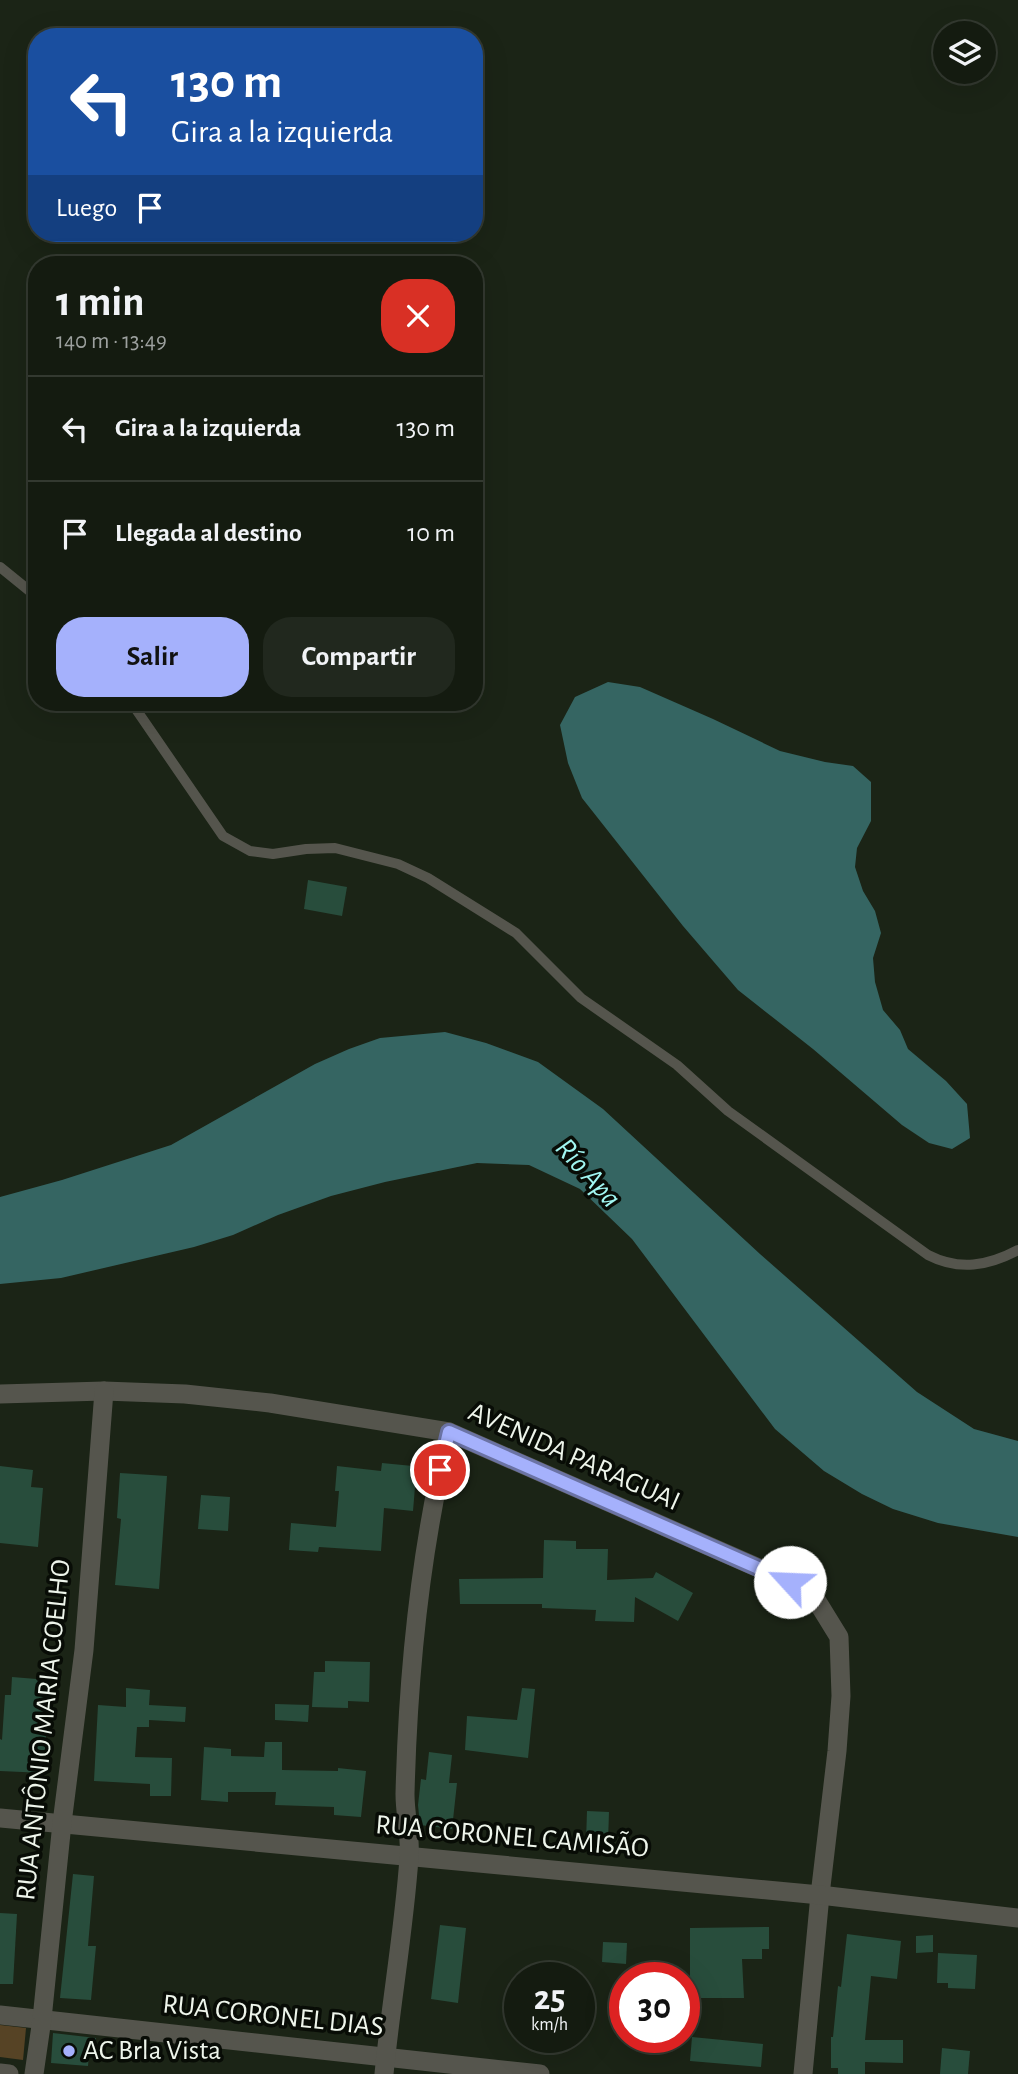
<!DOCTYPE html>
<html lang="es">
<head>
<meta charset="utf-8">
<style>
  :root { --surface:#141b10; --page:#21281e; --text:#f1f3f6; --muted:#9da19f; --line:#333930; --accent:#a5b1fc }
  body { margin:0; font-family:"Alegreya Sans",sans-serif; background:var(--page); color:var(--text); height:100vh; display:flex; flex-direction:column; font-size:26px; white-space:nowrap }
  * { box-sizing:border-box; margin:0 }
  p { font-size:23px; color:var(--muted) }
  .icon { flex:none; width:38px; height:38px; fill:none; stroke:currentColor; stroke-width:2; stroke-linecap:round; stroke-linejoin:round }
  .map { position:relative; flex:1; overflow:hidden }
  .details { position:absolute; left:28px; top:256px; width:455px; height:455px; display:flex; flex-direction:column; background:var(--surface); border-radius:28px; box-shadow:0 7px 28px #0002,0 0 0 2px var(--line) }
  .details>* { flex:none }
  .banner { position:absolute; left:28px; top:28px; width:455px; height:214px; border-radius:28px; box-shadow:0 7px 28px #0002,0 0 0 2px var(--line); background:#1a4fa0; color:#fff; overflow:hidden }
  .fabs { position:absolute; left:933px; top:21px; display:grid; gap:14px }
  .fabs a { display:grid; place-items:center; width:63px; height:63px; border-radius:50%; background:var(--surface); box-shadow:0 7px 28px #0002,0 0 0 2px var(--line); font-size:35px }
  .speed { position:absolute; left:504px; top:1962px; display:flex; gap:14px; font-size:35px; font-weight:700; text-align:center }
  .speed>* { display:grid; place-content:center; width:91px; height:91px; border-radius:50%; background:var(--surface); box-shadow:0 7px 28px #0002,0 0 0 2px var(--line); line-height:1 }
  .speed small { font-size:18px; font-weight:400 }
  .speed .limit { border:10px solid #d22; background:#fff; color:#111 }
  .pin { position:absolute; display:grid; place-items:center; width:60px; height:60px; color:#fff; margin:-30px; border:4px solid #fff; border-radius:50%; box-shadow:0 2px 7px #0007 }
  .me { position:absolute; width:77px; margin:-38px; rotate:295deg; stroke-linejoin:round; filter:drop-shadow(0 0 5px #0008) }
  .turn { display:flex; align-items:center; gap:24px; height:147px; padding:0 28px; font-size:32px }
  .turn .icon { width:91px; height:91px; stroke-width:2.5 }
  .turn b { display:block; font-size:49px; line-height:60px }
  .then { display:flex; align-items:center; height:66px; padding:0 28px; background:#0003; gap:14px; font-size:26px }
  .round { display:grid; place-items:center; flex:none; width:74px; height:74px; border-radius:28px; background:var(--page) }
  .overview { display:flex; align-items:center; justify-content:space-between; height:119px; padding:0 28px }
  h1 { font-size:42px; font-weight:600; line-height:52px }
  .cta { display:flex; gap:14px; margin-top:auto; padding:14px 28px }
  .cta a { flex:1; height:80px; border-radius:28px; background:var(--accent); color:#111; font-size:28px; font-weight:600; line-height:80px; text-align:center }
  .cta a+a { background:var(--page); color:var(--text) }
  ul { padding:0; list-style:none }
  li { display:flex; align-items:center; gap:21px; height:105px; padding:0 28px; border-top:2px solid var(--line) }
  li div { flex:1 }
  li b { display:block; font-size:26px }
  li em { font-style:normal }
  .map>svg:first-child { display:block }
</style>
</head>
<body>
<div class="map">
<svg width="1018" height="2074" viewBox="0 0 1018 2074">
  <rect width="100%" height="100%" fill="#1b2416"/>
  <path fill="#564325" d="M 0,2025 L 26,2028 L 23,2060 L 0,2057 Z"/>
  <g fill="#356562">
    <path d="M 608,682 L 640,687 L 713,719 L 780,751 L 825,762 L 853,766 L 871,782 L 871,821 L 857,848 L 855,867 L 863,891 L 875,911 L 881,933 L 873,958 L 875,982 L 883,1010 L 900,1030 L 908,1049 L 946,1081 L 967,1104 L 970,1138 L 952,1149 L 929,1143 L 902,1125 L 813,1049 L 738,990 L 683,926 L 582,798 L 568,763 L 560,725 L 575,697 Z"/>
    <path d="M 445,1032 L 486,1043 L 538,1062 L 603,1109 L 760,1254 L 917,1392 L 974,1429 L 1018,1441 L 1018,1537 L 938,1523 L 893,1509 L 862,1494 L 824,1471 L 775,1429 L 632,1239 L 580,1189 L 529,1165 L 477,1163 L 385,1182 L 331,1196 L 278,1215 L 233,1235 L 194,1247 L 61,1278 L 0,1284 L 0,1197 L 62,1180 L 171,1145 L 315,1064 L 349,1049 L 380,1038 Z"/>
  </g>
  <g fill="#284d3c">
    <path d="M 308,880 L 347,887 L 342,916 L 304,909 Z"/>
    <path d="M 382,1463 L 423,1467 L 421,1488 L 415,1487 L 413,1511 L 384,1508 L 381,1551 L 319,1547 L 318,1552 L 289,1550 L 291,1523 L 336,1527 L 339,1491 L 335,1491 L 337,1466 L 381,1471 Z"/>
    <path d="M 0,1466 L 33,1470 L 31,1487 L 43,1488 L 38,1547 L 0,1543 Z"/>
    <path d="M 120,1473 L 167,1476 L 159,1589 L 115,1585 L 121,1519 L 117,1518 Z"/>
    <path d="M 201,1495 L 230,1497 L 228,1531 L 198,1529 Z"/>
    <path d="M 544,1540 L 576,1541 L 576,1549 L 608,1549 L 607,1580 L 653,1578 L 656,1572 L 693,1593 L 678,1621 L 635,1597 L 634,1622 L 595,1621 L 596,1610 L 542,1608 L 542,1604 L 460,1604 L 459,1579 L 543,1578 Z"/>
    <path d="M 325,1661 L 370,1662 L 369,1702 L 348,1701 L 348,1708 L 312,1707 L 314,1672 L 325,1672 Z"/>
    <path d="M 12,1677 L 49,1680 L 44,1773 L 0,1771 L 0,1739 L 2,1740 L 5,1695 L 11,1695 Z"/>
    <path d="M 126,1688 L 150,1690 L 149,1705 L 186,1707 L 185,1722 L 149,1720 L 149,1727 L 137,1727 L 135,1757 L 172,1758 L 171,1796 L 150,1796 L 150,1784 L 94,1781 L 98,1705 L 126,1707 Z"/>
    <path d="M 522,1688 L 535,1689 L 528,1758 L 465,1750 L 467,1716 L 517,1720 Z"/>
    <path d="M 275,1704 L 309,1705 L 308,1722 L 275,1720 Z"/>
    <path d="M 265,1742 L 282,1742 L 282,1770 L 338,1771 L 338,1768 L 366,1771 L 361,1817 L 334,1815 L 334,1807 L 275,1805 L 276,1792 L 228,1792 L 228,1802 L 201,1800 L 204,1747 L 231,1749 L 231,1756 L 264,1757 Z"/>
    <path d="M 429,1752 L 452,1755 L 449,1783 L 457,1783 L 452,1829 L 420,1825 L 418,1805 L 421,1779 L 426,1780 Z"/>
    <path d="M 587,1811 L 609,1812 L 608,1842 L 586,1842 Z"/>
    <path d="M 73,1874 L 94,1876 L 88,1946 L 96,1946 L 91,2000 L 60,1998 Z"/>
    <path d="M 0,1913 L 17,1914 L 13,1984 L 0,1984 Z"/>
    <path d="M 440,1925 L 466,1928 L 458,2003 L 431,1999 Z"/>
    <path d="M 769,1927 L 769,1949 L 762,1949 L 762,1959 L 742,1959 L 744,1998 L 690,1998 L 690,1928 Z"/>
    <path d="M 847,1934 L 901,1941 L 897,1979 L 871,1976 L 865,2040 L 903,2040 L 903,2063 L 865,2062 L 865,2074 L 838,2074 L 838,2068 L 831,2068 L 831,2037 L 833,2037 L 838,1986 L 841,1987 Z"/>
    <path d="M 933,1935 L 933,1952 L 916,1953 L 916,1936 Z"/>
    <path d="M 603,1942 L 627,1943 L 626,1964 L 602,1962 Z"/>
    <path d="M 938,1953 L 977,1955 L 975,1989 L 948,1988 L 948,1983 L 937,1983 Z"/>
    <path d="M 53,2033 L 96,2038 L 95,2054 L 89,2054 L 88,2066 L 51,2063 Z"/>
    <path d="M 692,2037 L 763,2044 L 761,2067 L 690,2061 Z"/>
    <path d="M 942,2048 L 970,2051 L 968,2074 L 940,2074 Z"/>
  </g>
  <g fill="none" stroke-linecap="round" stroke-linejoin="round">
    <g stroke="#55554d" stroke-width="10">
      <path d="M 0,567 L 37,597"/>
      <path d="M 131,702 L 223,836 L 250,851 L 273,854 L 306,849 L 335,848 L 398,864 L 428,878 L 516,933 L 581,998 L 677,1065 L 728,1111 L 928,1255 C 959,1271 988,1266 1018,1250"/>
    </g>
    <g stroke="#55554d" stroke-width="19">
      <path d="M 0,1394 L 104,1391 L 185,1394 L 270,1403 L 449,1432 L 754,1566 L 790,1582 L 815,1598 L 839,1637 L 841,1696 L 837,1751 L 820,1895 L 803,2074"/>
      <path d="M 0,1818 L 820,1895 L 1018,1918"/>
      <path d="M 0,2015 L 540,2074"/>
      <path d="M 0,2073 L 9,2074"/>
      <path d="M 34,2074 L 42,2019 L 62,1823 L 84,1650 L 104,1391"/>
      <path d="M 384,2074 C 391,2002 404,1930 409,1858 C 411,1837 405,1816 405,1794 C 408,1673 420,1550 449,1432"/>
    </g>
  </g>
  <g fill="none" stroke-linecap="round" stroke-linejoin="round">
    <defs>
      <path id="route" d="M 440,1470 L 449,1432 L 790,1582"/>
    </defs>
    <use href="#route" stroke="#6b73a4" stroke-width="18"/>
    <use href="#route" stroke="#a5b1fc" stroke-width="12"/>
  </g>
  <circle fill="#a5b1fc" stroke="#080c06" stroke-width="2.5" cx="69" cy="2051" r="7"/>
  <g text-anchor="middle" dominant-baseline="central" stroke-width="7" stroke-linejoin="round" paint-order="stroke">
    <g font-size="28" fill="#eef5eb" stroke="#080c06">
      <text transform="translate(574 1457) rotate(24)">AVENIDA PARAGUAI</text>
      <text transform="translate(44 1730) rotate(-84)">RUA ANTÔNIO MARIA COELHO</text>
      <text transform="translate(512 1837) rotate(5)">RUA CORONEL CAMISÃO</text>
      <text transform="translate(273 2016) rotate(6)">RUA CORONEL DIAS</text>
    </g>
    <g font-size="28" fill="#eef5eb" stroke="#080c06" text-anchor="start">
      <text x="83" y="2051">AC Brla Vista</text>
    </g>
    <g font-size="30" font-style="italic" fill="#a1f6f1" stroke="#080c06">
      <text transform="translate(588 1173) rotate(48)">Río Apa</text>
    </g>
  </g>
</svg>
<div class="fabs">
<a><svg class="icon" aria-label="layers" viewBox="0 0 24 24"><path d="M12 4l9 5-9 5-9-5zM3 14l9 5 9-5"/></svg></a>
</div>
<div class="speed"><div>25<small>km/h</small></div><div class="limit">30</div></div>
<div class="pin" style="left:440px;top:1470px;background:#d93025"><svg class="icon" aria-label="arrive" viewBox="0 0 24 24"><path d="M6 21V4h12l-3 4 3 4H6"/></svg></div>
<svg class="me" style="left:790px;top:1582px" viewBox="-20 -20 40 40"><circle r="19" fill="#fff"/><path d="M0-13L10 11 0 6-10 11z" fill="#a5b1fc"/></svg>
<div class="banner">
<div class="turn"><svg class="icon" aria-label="left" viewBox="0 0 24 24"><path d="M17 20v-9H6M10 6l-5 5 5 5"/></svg><div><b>130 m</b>Gira a la izquierda</div></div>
<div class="then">Luego<svg class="icon" aria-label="arrive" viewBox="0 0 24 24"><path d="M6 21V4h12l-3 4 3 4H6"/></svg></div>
</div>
<section class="details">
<div class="overview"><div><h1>1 min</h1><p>140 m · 13:49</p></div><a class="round" style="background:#d93025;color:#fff"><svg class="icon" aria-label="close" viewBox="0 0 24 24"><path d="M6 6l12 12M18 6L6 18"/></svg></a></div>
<ul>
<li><svg class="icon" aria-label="left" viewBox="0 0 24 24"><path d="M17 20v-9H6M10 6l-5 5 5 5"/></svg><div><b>Gira a la izquierda</b></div><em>130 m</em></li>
<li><svg class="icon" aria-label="arrive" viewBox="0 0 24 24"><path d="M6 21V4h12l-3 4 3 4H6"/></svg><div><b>Llegada al destino</b></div><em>10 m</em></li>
</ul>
<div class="cta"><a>Salir</a><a>Compartir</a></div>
</section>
</div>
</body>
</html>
